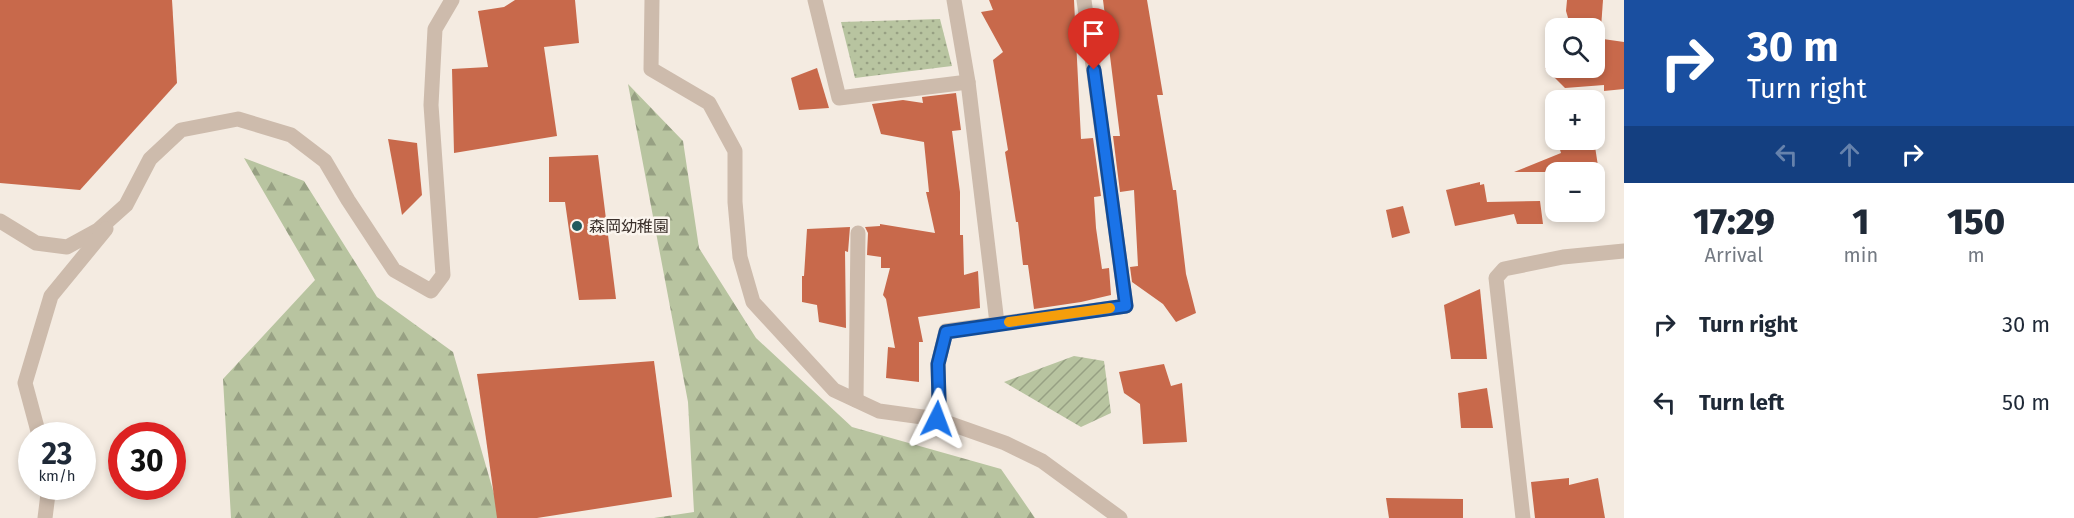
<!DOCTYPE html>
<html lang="en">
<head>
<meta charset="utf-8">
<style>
  :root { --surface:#fff; --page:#f2f2f3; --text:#1f2937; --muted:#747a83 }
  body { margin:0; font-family:"Fira Sans","Noto Sans JP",sans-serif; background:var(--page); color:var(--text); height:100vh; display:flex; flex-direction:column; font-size:22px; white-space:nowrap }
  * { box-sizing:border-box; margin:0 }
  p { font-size:20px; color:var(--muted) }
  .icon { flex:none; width:33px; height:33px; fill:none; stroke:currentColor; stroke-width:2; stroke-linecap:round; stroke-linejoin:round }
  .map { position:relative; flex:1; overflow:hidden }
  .details { display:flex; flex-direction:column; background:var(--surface); width:450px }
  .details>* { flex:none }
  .hud { background:#1a4fa0; color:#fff; overflow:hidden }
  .fabs { position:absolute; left:1545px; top:18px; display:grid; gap:12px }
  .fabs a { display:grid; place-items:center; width:60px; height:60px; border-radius:12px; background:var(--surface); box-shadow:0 3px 9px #0003; font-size:30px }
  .speed { position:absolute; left:18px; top:422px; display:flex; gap:12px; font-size:30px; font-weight:700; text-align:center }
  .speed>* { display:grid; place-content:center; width:78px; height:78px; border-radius:50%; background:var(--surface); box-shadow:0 3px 9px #0003; line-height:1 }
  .speed small { font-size:15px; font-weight:400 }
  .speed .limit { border:9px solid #d22; background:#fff; color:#111 }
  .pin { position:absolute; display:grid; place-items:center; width:51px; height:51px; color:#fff; margin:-62px -26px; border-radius:50% 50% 50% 0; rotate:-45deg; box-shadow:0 0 6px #0007 }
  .pin .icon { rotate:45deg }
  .me { position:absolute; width:66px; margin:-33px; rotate:3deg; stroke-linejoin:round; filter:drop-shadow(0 0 4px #0008) }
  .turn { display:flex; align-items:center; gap:21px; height:126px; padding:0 24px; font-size:27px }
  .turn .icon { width:78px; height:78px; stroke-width:2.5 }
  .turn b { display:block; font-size:42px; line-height:51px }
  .lanes { display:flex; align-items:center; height:57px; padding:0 24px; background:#0003; justify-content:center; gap:30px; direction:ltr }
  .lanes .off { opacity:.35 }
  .eta { display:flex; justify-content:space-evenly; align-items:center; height:102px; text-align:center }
  .eta b { font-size:36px; font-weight:800; line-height:42px }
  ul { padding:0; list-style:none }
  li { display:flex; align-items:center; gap:18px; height:78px; padding:0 24px }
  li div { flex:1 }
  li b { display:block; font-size:22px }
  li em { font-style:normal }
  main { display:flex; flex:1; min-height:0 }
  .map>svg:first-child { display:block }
</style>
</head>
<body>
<main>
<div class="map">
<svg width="1624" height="518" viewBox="0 0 1624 518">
  <defs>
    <pattern id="forest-firs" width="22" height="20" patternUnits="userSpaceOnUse" patternTransform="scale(1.5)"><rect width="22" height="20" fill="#b8c4a0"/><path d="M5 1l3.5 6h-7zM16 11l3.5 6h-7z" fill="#97a083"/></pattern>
    <pattern id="park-dots" width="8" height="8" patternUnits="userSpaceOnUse" patternTransform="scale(1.5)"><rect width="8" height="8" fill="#b8c4a0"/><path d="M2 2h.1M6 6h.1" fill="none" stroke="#97a083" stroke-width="1.8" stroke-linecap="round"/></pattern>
    <pattern id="garden-furrows" width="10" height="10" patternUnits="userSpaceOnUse" patternTransform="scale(1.5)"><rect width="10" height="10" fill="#b8c4a0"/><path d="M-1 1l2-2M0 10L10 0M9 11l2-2" fill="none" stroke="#97a083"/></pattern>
  </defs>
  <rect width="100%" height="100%" fill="#f4ebe1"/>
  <g fill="url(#forest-firs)">
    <path d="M 628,84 L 683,141 L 699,248 L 756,338 L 852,427 L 1001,469 L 1035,518 L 654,518 L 694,512 L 688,402 Z"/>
    <path d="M 244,158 L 304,181 L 377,297 L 453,352 L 501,518 L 231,518 L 223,379 L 315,280 Z"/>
  </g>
  <path fill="url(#park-dots)" d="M 940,19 L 952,66 L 855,78 L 841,22 Z"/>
  <path fill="url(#garden-furrows)" d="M 1074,356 L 1104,361 L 1111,413 L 1081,427 L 1004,382 Z"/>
  <g fill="#c8694b">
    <path d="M 0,0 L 172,0 L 177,83 L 80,190 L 0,183 Z"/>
    <path d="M 515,0 L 575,0 L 579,43 L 544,47 L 557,136 L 454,153 L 452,69 L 488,67 L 478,11 L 504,7 Z"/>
    <path d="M 989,0 L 1074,0 L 1081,139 L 1093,138 L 1101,196 L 1094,197 L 1096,228 L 1102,269 L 1109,268 L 1111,295 L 1081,302 L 1034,309 L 1028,265 L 1023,265 L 1018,222 L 1016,222 L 1005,152 L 1008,150 L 993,60 L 1003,52 L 981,12 L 993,10 Z"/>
    <path d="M 1103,0 L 1147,0 L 1163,95 L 1157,95 L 1173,190 L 1176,190 L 1186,274 L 1196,313 L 1176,322 L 1163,304 L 1132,282 L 1130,267 L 1138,266 L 1134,190 L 1120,192 L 1113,136 L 1120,136 Z"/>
    <path d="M 1567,0 L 1603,0 L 1601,28 L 1571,28 L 1566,11 Z"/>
    <path d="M 1603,39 L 1624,42 L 1624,89 L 1604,91 L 1604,85 L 1565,88 L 1545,68 L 1604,68 Z"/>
    <path d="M 817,68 L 829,108 L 799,110 L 791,78 Z"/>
    <path d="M 956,93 L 961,130 L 952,131 L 960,192 L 960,235 L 963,235 L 964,275 L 978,271 L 980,308 L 918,317 L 923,342 L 919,342 L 919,382 L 886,378 L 888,347 L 895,348 L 886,299 L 883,295 L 890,268 L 881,268 L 881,257 L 867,255 L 868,233 L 865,227 L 880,226 L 880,224 L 935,233 L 926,192 L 929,192 L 924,142 L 881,134 L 872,104 L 903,100 L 923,103 L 922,97 Z"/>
    <path d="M 388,139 L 417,143 L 422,195 L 402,215 Z"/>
    <path d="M 1557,140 L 1594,140 L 1598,166 L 1572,172 L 1514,172 L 1561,153 Z"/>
    <path d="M 598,155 L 616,299 L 579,300 L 565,202 L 549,202 L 549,157 Z"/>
    <path d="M 1480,182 L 1480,185 L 1484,184 L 1487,202 L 1540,201 L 1543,224 L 1517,224 L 1514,214 L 1455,226 L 1446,190 Z"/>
    <path d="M 1403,206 L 1410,233 L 1392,238 L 1386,210 Z"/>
    <path d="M 850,227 L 848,252 L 845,251 L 846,328 L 819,322 L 817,305 L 802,302 L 802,276 L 804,276 L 807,229 Z"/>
    <path d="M 1480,289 L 1487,359 L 1451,359 L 1444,305 Z"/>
    <path d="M 654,361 L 672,497 L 537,518 L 497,518 L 477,374 Z"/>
    <path d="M 1164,364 L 1171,386 L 1182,383 L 1187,442 L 1143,444 L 1140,404 L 1124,393 L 1119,372 Z"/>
    <path d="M 1487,388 L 1493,428 L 1461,428 L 1458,393 Z"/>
    <path d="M 1569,478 L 1569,485 L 1598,478 L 1605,518 L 1535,518 L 1531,482 Z"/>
    <path d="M 1386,498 L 1463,499 L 1463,518 L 1389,518 Z"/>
  </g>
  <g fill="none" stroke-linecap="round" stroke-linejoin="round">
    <g stroke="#cdbbac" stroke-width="15">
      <path d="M 652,0 L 651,69 L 709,103 L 735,151 L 735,202 L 740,257 L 753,302 L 834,390 L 879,411 L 937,419 L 1005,443 L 1042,461 L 1120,518"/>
      <path d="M 815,0 L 839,98 L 968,82"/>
      <path d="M 954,0 L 968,82 L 997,323"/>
      <path d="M 0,221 L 36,243 L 67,247 L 98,230 L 126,205 L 150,159 L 181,130 L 238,119 L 291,135 L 325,161 L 348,200 L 394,270 L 431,291 L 443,275 L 431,105 L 435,29 L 452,0"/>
      <path d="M 856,400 L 858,233"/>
      <path d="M 937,419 L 939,400 L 938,364 L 946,331 L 1126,306 L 1084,0"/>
      <path d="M 39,435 L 25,383 L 51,296 L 106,229"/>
      <path d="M 45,518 L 49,486"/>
      <path d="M 1523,518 L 1496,278 L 1504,269 L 1563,257 L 1624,251"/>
    </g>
  </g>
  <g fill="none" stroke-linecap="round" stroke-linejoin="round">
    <defs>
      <path id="route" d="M 937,419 L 939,400 L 938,364 L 946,332 L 1126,306 L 1094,70"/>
    </defs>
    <use href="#route" stroke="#114b97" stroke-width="15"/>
    <use href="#route" stroke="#1a73e8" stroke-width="10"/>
    <path stroke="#f59e0b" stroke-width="10" d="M 1009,322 L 1110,308"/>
  </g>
  <circle fill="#1f5a5e" stroke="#fbf5ee" stroke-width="2" cx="577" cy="226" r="6"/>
  <g text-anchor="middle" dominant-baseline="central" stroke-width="5" stroke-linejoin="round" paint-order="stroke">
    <g font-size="16" fill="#3b302b" stroke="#fbf5ee" text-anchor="start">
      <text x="589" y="226">森岡幼稚園</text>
    </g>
  </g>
</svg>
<div class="fabs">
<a><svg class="icon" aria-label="search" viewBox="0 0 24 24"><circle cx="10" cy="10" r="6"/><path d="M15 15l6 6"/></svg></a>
<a>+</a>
<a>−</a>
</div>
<div class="speed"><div>23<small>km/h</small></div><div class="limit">30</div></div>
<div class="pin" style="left:1094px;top:70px;background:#d93025"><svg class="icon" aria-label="arrive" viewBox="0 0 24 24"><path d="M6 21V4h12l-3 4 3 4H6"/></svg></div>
<svg class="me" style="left:937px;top:419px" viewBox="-20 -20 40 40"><path d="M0-17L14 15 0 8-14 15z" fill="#1a73e8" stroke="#fff" stroke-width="4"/></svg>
</div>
<section class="details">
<div class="hud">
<div class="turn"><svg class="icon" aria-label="right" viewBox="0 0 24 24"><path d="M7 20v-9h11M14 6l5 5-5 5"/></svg><div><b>30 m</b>Turn right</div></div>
<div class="lanes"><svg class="icon off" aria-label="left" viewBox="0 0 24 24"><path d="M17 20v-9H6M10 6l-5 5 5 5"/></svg><svg class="icon off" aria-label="ahead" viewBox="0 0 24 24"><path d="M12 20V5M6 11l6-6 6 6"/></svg><svg class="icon" aria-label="right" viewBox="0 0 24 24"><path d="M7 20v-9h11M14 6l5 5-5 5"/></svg></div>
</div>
<div class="eta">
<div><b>17:29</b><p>Arrival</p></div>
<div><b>1</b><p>min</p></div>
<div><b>150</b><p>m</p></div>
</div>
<ul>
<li><svg class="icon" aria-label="right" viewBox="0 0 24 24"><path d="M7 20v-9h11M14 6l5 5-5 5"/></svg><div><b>Turn right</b></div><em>30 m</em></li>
<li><svg class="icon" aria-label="left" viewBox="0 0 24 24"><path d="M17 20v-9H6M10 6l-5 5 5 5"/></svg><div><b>Turn left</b></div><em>50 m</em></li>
</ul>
</section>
</main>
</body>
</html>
